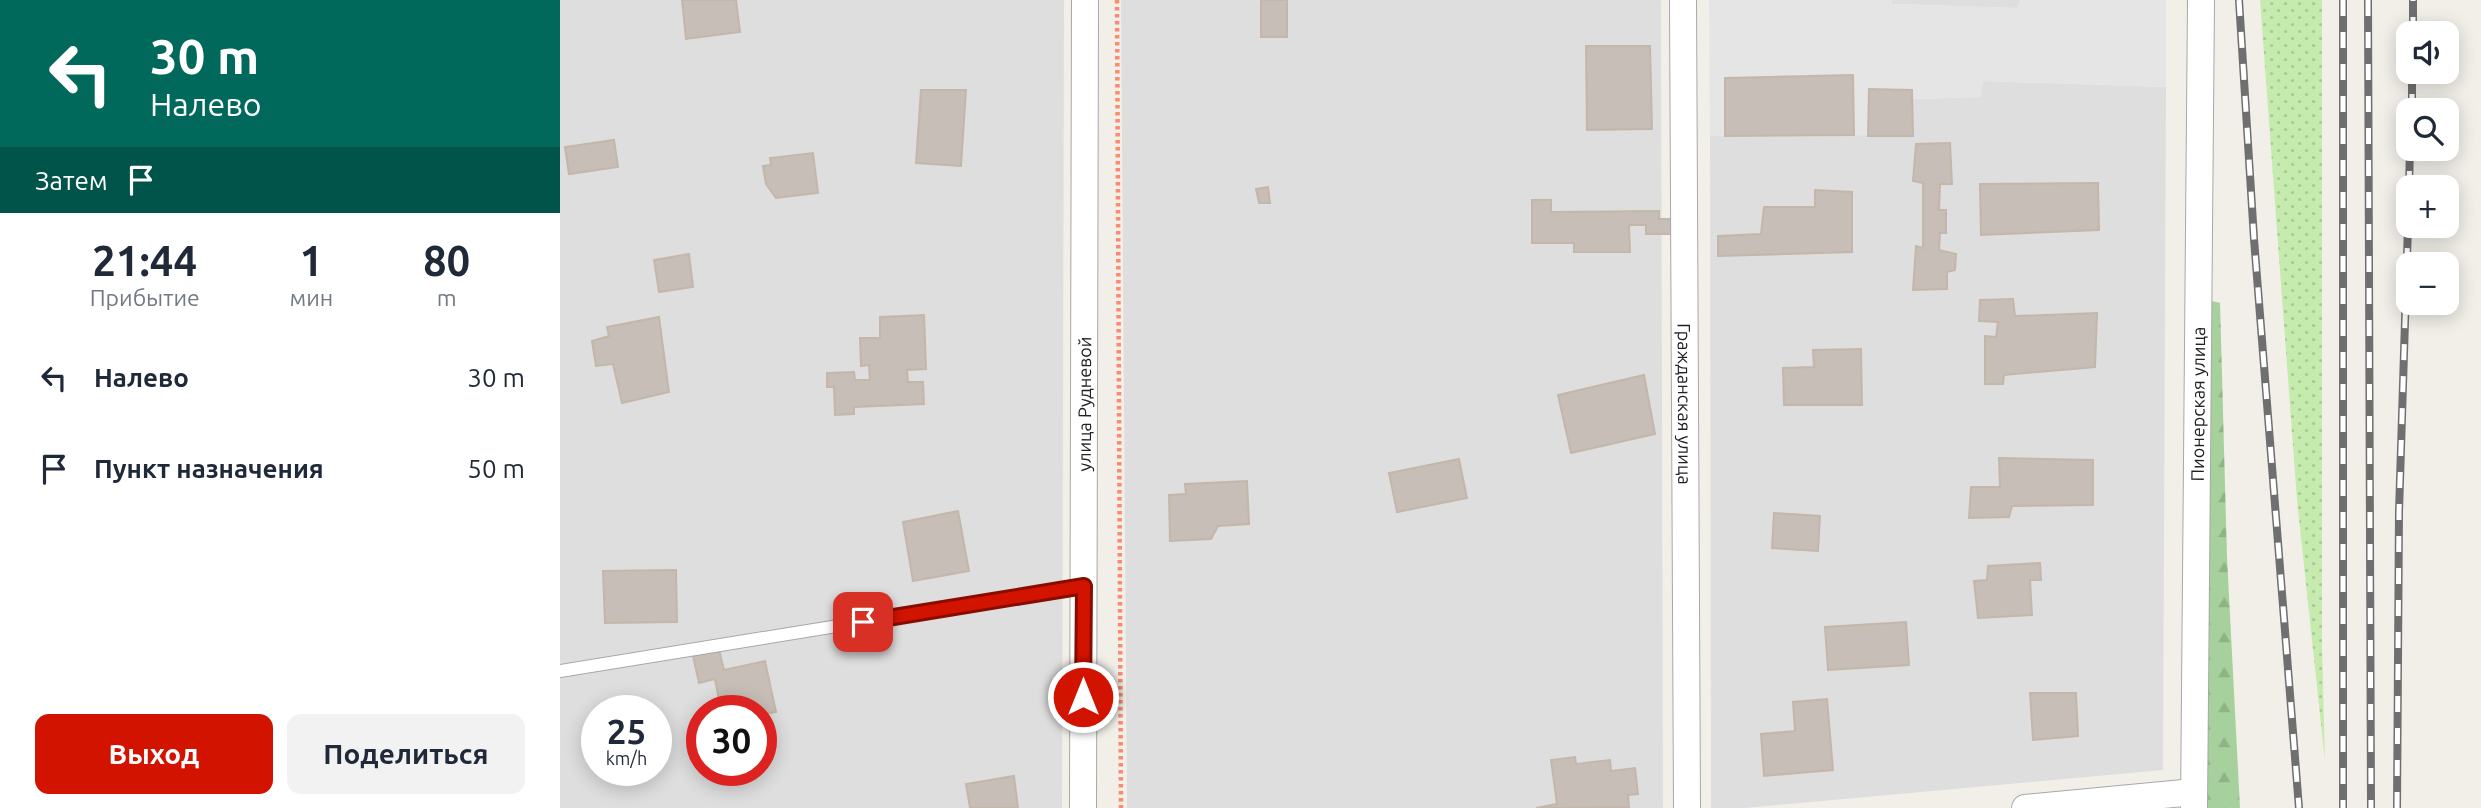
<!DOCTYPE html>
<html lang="ru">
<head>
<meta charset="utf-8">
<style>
  :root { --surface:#fff; --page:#f2f2f3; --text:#1f2937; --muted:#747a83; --accent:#d21300 }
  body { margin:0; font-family:Ubuntu,sans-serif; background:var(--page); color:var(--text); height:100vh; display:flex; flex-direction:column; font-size:26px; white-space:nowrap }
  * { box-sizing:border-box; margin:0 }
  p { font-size:23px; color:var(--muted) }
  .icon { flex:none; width:38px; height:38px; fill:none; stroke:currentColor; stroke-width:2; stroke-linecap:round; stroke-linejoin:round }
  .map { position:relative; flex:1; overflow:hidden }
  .drawer { display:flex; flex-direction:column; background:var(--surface); width:560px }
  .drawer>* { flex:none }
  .hud { background:#00695c; color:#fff; overflow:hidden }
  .controls { position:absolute; left:1836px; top:21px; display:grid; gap:14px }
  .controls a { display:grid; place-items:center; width:63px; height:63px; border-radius:14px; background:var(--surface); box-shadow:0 4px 18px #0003; font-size:35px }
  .speed { position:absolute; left:21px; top:695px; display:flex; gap:14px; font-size:35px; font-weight:700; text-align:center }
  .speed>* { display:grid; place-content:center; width:91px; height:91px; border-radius:50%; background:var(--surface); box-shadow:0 4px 18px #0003; line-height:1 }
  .speed small { font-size:18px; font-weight:400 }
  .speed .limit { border:10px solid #d22; background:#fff; color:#111 }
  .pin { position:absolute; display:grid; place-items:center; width:60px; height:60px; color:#fff; margin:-30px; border-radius:14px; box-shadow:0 4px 10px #0006 }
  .me { position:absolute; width:77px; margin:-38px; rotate:0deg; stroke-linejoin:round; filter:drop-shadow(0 0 5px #0008) }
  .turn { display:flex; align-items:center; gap:24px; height:147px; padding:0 35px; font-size:32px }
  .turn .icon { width:91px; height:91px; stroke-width:2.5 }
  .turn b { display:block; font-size:49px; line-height:60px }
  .then { display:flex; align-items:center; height:66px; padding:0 35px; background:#0003; gap:14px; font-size:26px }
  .eta { display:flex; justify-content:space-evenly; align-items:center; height:119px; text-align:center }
  .eta b { font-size:42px; font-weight:700; line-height:49px }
  .cta { display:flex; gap:14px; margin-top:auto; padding:14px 35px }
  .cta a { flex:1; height:80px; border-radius:14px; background:var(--accent); color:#fff; font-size:28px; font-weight:700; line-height:80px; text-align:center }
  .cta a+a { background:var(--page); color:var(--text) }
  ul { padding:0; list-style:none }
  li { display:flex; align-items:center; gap:21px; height:91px; padding:0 35px }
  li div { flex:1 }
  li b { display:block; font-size:26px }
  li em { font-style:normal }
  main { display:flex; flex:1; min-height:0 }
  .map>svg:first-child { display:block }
</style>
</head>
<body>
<main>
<section class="drawer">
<div class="hud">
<div class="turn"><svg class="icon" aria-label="left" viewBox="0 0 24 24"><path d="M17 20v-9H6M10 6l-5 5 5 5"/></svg><div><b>30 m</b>Налево</div></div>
<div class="then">Затем<svg class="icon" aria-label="arrive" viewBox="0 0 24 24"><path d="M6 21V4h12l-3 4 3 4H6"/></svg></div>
</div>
<div class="eta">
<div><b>21:44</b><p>Прибытие</p></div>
<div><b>1</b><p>мин</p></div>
<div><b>80</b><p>m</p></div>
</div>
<ul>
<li><svg class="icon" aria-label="left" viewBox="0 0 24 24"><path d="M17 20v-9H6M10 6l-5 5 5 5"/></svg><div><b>Налево</b></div><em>30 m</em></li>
<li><svg class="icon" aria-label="arrive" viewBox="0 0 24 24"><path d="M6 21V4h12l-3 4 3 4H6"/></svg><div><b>Пункт назначения</b></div><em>50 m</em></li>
</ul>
<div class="cta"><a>Выход</a><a>Поделиться</a></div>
</section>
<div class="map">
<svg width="1921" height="808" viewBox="0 0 1921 808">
  <defs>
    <pattern id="grass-dots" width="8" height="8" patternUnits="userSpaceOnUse" patternTransform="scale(1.75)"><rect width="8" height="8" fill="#c6ebae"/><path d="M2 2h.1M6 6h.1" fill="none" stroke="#aac995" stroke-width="1.8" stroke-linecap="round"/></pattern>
    <pattern id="forest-firs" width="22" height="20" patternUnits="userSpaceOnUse" patternTransform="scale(1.75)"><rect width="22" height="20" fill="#a7d19c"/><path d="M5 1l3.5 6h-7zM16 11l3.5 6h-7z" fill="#8fb386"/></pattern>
  </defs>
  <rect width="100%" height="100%" fill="#f1efe8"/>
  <g fill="#dfdede" fill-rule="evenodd">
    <path d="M 0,0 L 504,0 L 502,808 L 0,808 ZM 37,710 L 96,710 L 96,770 L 37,770 ZM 142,710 L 201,710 L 201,770 L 142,770 Z"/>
    <path d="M 561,0 L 1101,0 L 1103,808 L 567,808 Z"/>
    <path d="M 1332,0 L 1460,0 L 1458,8 L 1331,4 Z"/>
    <path d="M 1293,75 L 1294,135 L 1309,89 L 1353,90 L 1354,99 L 1420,97 L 1423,81 L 1606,87 L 1603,770 L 1184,808 L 1151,808 L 1150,136 L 1165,135 L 1165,78 Z"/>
  </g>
  <path fill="url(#grass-dots)" d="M 1700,0 L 1762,0 L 1762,643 L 1765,761 L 1737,500 Z"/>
  <path fill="url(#forest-firs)" d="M 1648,300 L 1660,303 L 1667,557 L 1680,808 L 1648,808 Z"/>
  <path fill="#e5e5e5" d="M 1149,0 L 1332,0 L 1332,4 L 1458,8 L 1460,0 L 1606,0 L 1606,87 L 1423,81 L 1420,97 L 1353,99 L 1353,90 L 1310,89 L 1308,136 L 1294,135 L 1293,75 L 1166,78 L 1165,136 L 1150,136 Z"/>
  <g fill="#c6beb7" stroke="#c3b7a9" stroke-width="2">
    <path d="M 122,0 L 176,0 L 180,32 L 126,39 Z"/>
    <rect x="701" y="0" width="26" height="37"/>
    <path d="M 1026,46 L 1090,46 L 1092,129 L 1027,130 Z"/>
    <path d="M 1293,75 L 1294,135 L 1165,136 L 1165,78 Z"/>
    <path d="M 1309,89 L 1352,90 L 1353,136 L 1308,136 Z"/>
    <path d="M 361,90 L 406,90 L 401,166 L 356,163 Z"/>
    <path d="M 54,140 L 58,167 L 9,174 L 5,147 Z"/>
    <path d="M 1390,143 L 1392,184 L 1380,184 L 1379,210 L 1386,210 L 1386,233 L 1380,233 L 1379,250 L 1396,254 L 1395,270 L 1387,272 L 1387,289 L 1353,290 L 1356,246 L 1363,248 L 1363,183 L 1353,181 L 1356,144 Z"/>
    <path d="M 253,153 L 258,193 L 216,198 L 206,184 L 203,166 L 211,165 L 210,158 Z"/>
    <path d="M 1538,183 L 1539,230 L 1421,235 L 1420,184 Z"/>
    <path d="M 708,187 L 710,203 L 699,203 L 696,189 Z"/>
    <path d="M 1255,190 L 1292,192 L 1292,252 L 1158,256 L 1158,236 L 1201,234 L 1204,207 L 1255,207 Z"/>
    <path d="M 972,200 L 991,200 L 991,212 L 1099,211 L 1099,219 L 1115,219 L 1115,234 L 1086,234 L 1086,225 L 1069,225 L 1070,252 L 1014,252 L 1014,243 L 972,243 Z"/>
    <path d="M 129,254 L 133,287 L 99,292 L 94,260 Z"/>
    <path d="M 1453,299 L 1455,316 L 1537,313 L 1535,367 L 1444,375 L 1443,384 L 1425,384 L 1425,336 L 1436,337 L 1438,322 L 1419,321 L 1420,300 Z"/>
    <path d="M 364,315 L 366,369 L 347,370 L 348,382 L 363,382 L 364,404 L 294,407 L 294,414 L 275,415 L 274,387 L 267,387 L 267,373 L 294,372 L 295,380 L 310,380 L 309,365 L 301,366 L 300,338 L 320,338 L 320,317 Z"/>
    <path d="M 99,317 L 109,392 L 62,403 L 53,364 L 36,366 L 32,341 L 49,336 L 47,327 Z"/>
    <path d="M 1301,349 L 1302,405 L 1224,405 L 1223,368 L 1254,367 L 1253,350 Z"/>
    <path d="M 1084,375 L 1095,434 L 1011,453 L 998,395 Z"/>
    <path d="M 1439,458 L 1533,460 L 1533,505 L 1452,506 L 1449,517 L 1409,518 L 1411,487 L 1440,487 Z"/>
    <path d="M 899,459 L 907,498 L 837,512 L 829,473 Z"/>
    <path d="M 687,481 L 689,524 L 658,526 L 651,539 L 610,541 L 609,495 L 626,494 L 625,484 Z"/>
    <path d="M 398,511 L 409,571 L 353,581 L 343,522 Z"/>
    <path d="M 1214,513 L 1260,516 L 1258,551 L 1212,548 Z"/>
    <path d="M 1480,563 L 1481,580 L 1470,580 L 1472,615 L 1418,618 L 1414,581 L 1427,580 L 1428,566 Z"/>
    <path d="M 116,570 L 117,622 L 45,623 L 43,571 Z"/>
    <path d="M 1346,622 L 1349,665 L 1268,670 L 1265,627 Z"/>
    <path d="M 159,650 L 164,670 L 205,661 L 216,712 L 201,715 L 201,710 L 161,710 L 155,679 L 139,683 L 133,656 Z"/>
    <path d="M 1470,693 L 1516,693 L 1518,736 L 1473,740 Z"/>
    <path d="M 1267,699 L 1273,770 L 1204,776 L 1201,734 L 1235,731 L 1233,702 Z"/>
    <path d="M 1015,757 L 1016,764 L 1050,760 L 1051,771 L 1075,768 L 1078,794 L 1068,795 L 1069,807 L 976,808 L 997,804 L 991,760 Z"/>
    <path d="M 454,776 L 458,808 L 410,808 L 406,784 Z"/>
  </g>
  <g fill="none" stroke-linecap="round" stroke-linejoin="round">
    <defs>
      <path id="lane" d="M 0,671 L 524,586"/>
      <g id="street">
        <path id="s1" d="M 1123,0 L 1127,808"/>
        <path id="s2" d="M 523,808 L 525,0"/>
        <path d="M 1465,808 L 1634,792"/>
        <path id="s3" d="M 1634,808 L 1641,0"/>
      </g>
    </defs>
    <use href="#lane" stroke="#a8a8a8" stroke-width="14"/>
    <use href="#street" stroke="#a8a8a8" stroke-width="28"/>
    <path stroke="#fb8a6e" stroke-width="4.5" stroke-dasharray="3.5 3.5" stroke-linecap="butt" d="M 557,0 L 561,808"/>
    <use href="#lane" stroke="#fff" stroke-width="12"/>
    <use href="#street" stroke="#fff" stroke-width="26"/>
    <defs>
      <g id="rail">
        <path d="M 1679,0 L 1694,239 L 1739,808"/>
        <path d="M 1783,0 L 1783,808"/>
        <path d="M 1808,0 L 1811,808"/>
        <path d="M 1853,33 L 1853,0"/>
        <path d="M 1852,110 L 1852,72"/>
        <path d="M 1849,187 L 1850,149"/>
        <path d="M 1837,808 L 1839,512 L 1848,226"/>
      </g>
    </defs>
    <use href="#rail" stroke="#6f6f6f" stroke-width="8"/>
    <use href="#rail" stroke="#fff" stroke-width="5" stroke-dasharray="16" stroke-linecap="butt"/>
  </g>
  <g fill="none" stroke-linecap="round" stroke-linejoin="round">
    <defs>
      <path id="route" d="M 303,622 L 524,586 L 523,697"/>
    </defs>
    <use href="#route" stroke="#880c00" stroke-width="18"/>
    <use href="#route" stroke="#d21300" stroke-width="12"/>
  </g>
  <g text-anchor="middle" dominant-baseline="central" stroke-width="5" stroke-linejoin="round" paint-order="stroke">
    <g font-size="18" fill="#212121" stroke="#fff">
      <text stroke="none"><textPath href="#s2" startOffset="404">улица Рудневой</textPath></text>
      <text stroke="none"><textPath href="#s1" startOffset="404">Гражданская улица</textPath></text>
      <text stroke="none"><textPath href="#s3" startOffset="404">Пионерская улица</textPath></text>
    </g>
  </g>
</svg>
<div class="controls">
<a><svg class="icon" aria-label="sound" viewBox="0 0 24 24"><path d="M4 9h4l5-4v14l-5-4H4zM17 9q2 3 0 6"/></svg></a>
<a><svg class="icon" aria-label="search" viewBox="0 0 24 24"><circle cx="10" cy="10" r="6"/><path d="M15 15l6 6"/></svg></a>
<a>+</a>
<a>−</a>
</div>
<div class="speed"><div>25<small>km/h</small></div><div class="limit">30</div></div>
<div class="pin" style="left:303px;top:622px;background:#d93025"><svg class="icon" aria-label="arrive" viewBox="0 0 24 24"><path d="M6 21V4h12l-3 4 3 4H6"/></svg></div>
<svg class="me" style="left:523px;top:697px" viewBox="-20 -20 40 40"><circle r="17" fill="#d21300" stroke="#fff" stroke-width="3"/><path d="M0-11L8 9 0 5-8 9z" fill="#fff"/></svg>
</div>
</main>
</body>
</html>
